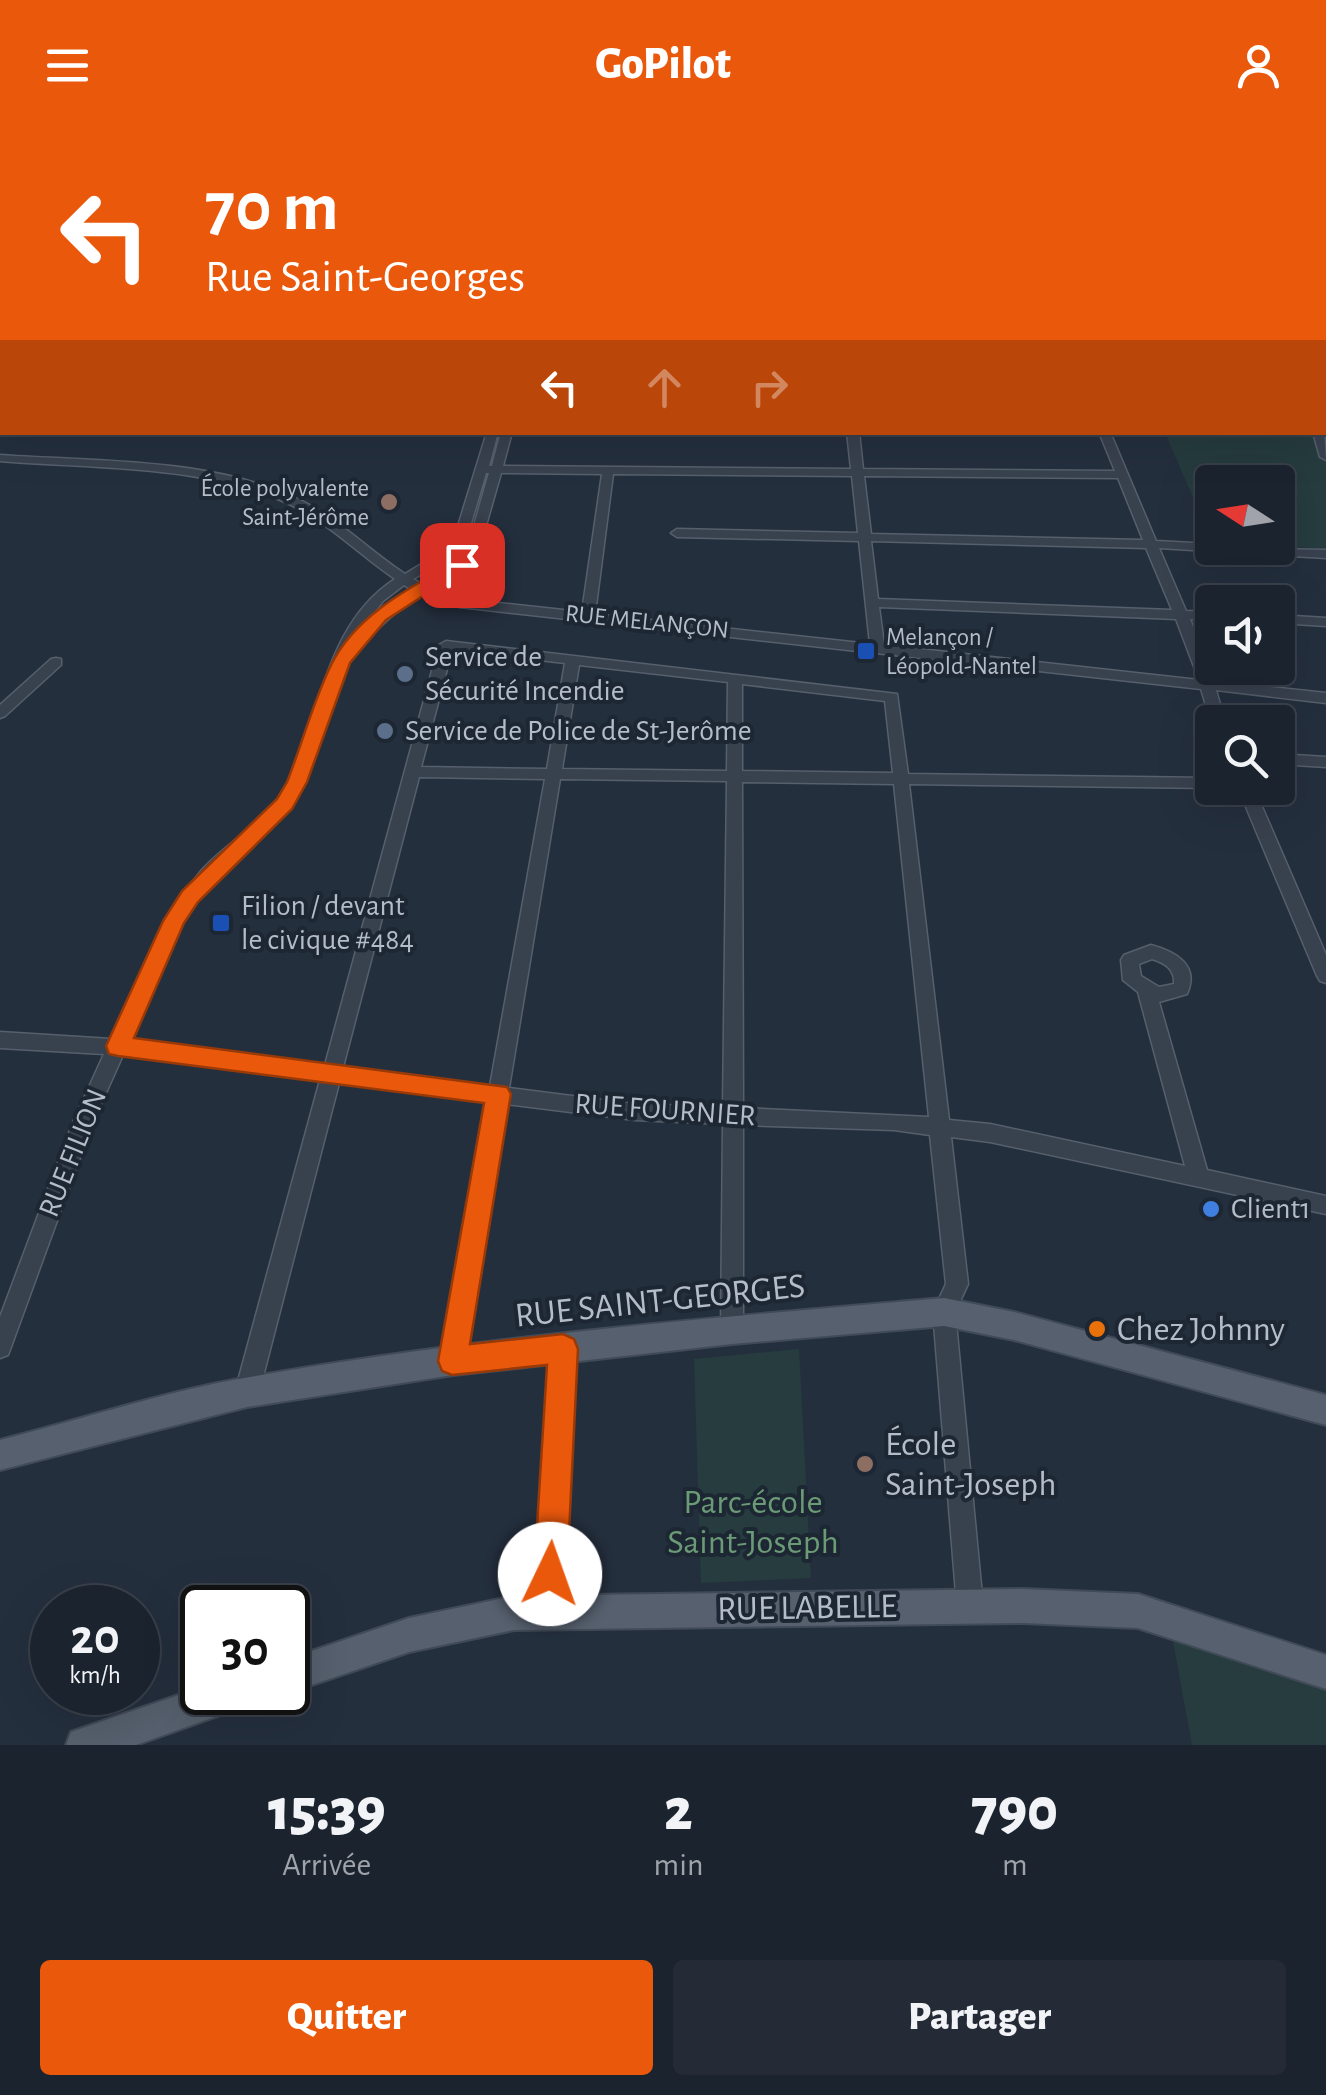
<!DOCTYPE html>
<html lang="fr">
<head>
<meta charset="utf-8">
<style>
  :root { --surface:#1b232e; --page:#242b36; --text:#f1f3f6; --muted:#a0a4aa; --line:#39404a; --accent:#ea580c }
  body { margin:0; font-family:"Alegreya Sans",sans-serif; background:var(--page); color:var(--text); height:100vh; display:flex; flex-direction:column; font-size:38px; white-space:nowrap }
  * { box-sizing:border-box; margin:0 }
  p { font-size:32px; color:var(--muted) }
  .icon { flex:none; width:55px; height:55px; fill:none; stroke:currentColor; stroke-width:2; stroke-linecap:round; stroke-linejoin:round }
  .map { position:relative; height:1615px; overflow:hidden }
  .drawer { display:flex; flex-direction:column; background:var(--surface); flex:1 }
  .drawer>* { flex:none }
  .top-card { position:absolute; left:0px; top:0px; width:1328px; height:305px; box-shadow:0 10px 40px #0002,0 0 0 2px var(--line); background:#ea580c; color:#fff; overflow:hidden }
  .needle { width:65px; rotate:282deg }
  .fabs { position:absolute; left:1195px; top:335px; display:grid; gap:20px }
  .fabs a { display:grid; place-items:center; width:100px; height:100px; border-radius:10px; background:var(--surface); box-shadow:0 10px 40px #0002,0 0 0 2px var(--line); font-size:50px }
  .speed { position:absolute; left:30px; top:1455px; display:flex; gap:20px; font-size:50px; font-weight:700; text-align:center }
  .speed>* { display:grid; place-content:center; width:130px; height:130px; border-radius:50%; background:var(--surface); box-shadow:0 10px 40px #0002,0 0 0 2px var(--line); line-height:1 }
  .speed small { font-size:25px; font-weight:400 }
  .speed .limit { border:5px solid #111; border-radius:15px; background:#fff; color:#111 }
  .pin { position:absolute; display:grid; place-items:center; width:85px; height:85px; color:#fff; margin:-42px; border-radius:20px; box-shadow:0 5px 15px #0006 }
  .me { position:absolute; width:110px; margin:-55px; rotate:3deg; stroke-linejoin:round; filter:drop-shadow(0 0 8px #0008) }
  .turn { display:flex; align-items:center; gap:35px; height:210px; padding:0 40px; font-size:45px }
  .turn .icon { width:130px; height:130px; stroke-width:2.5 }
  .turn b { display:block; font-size:70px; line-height:85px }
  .lanes { display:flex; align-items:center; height:95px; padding:0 40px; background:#0003; justify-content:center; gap:50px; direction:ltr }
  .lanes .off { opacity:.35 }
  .eta { display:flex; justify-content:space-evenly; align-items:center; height:170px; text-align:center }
  .eta b { font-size:60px; font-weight:800; line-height:70px }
  .primary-button { display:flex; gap:20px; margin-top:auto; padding:20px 40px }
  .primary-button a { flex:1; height:115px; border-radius:10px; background:var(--accent); color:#fff; font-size:40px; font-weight:800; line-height:115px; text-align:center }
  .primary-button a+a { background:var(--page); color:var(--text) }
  header { display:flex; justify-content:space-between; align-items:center; height:130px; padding:0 40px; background:var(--accent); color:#fff; font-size:45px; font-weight:800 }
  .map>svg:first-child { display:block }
</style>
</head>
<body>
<header><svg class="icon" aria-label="menu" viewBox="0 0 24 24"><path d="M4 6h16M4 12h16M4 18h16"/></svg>GoPilot<svg class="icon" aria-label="person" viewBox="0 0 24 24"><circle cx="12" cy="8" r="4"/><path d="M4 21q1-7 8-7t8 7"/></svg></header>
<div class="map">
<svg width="1326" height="1615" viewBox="0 0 1326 1615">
  <rect width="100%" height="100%" fill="#242f3e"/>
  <g fill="#263c3f">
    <path d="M 1165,303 L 1321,303 L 1326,318 L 1326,419 L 1278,416 L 1278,352 L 1212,352 L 1212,411 Z"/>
    <path d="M 799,1219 L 811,1448 L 701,1453 L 694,1229 Z"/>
    <path d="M 1170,1495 L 1326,1551 L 1326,1615 L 1192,1615 Z"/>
  </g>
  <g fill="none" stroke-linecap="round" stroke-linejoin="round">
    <defs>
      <g id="minor">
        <path d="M 165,0 L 183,0 L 179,2 Z"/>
        <path d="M 535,0 L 543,0 L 543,2 L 536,2 Z"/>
        <path d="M 972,0 L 980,0 L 981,2 L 974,2 Z"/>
        <path d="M 1122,0 L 1130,0 L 1131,2 L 1124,2 Z"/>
        <rect x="1325" y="3" width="1" height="4"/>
        <rect x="1325" y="39" width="1" height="4"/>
        <rect x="0" y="60" width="2" height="4"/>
        <path d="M 0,87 L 2,88 L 2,92 L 0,93 Z"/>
        <rect x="0" y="118" width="2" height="6"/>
        <path d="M 1325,127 L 1326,128 L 1326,134 L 1325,133 Z"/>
        <rect x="0" y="153" width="2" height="6"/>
        <path d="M 1326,185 L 1326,192 L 1325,192 L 1325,185 Z"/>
        <rect x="1325" y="283" width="1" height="6"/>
        <path d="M 487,302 L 498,302 L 489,336 L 492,336 L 501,302 L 512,302 L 503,336 L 851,339 L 847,302 L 859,302 L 863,339 L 1115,341 L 1099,302 L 1110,302 L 1156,411 L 1212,414 L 1212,418 L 1326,420 L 1326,428 L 1159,418 L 1186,481 L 1212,482 L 1212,490 L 1190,489 L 1213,551 L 1326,563 L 1326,573 L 1216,560 L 1225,592 L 1212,592 L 1212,595 L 1201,559 L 459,477 L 421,464 L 409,471 L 364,511 L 355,511 L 337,555 L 305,652 L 293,674 L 215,747 L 181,794 L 129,911 L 325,935 L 439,515 L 446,511 L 897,564 L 908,644 L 1212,648 L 1215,658 L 1212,658 L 909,654 L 949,990 L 990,994 L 1185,1036 L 1138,862 L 1123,850 L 1121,830 L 1124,825 L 1151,815 C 1176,822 1200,835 1187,864 L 1159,872 L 1207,1040 L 1326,1066 L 1326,1084 L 990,1012 L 951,1007 L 968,1154 L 955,1182 L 983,1476 L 979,1485 L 970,1489 L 961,1485 L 957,1476 L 933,1182 L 946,1154 L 930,1005 L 894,1000 L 743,995 L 743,1200 L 740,1208 L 732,1211 L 724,1208 L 721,1200 L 723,994 L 635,990 L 507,974 L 464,1231 L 461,1239 L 453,1242 L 445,1239 L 442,1231 L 488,972 L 339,953 L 259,1262 L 255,1270 L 247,1274 L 239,1270 L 235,1262 L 320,950 L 123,925 L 93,992 L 11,1217 L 8,1225 L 0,1228 L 0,1187 L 73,992 L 104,924 L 0,918 L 0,902 L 111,909 C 138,851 160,790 201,741 C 227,711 270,691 287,655 C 322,585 324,495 395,449 C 361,426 332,396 295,377 C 211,334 93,339 0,331 L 0,325 C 96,332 216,327 304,372 C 341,391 370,421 405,444 L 436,425 L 454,409 ZM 486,343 L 489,343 L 467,420 L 457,432 L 420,453 L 413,449 L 446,430 L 466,410 ZM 501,343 L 602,344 L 582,482 L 460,469 L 430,458 L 467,438 L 479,420 ZM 613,344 L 852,346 L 858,403 L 677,399 L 671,403 L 677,407 L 859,411 L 870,514 L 595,484 ZM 864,346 L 1118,348 L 1143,410 L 871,404 ZM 871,411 L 1146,418 L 1172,480 L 878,469 ZM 404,455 L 410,459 L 363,497 L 383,471 ZM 879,477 L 1176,489 L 1199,550 L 884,515 ZM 452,520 L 565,533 L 547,639 L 421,637 ZM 579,535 L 728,552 L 727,641 L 562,639 ZM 742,554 L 885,571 L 893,643 L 742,641 ZM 419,647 L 545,649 L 490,956 L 343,937 ZM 560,649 L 727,651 L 723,977 L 635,974 L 509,958 ZM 742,652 L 894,654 L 929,987 L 743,978 ZM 1152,829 C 1165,833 1175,839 1174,854 L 1159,857 L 1141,846 L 1139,834 Z"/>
        <path d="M 1313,302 L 1324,302 L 1326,330 L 1320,327 Z"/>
        <path d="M 1278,485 L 1326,488 L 1326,496 L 1278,493 Z"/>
        <path d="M 56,528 L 61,529 L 61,535 L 5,586 L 0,588 L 0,575 L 51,529 Z"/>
        <path d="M 1278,624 L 1326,627 L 1326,637 L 1278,634 Z"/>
        <path d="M 1238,658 L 1254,658 L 1326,825 L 1326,853 L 1320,851 L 1317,846 Z"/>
        <path d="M 563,1208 L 571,1211 L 574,1219 L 561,1482 L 557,1491 L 548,1495 L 539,1491 L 535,1482 L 552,1219 L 555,1211 Z"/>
      </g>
      <g id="major">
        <path d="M 944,1168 L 1014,1182 L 1326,1265 L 1326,1295 L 1014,1210 L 944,1196 L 732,1214 L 453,1245 L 247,1277 L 0,1340 L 0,1310 C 83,1289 166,1261 250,1247 C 479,1206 713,1188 944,1168 Z"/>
        <path d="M 1023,1459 L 1138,1464 L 1326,1525 L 1326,1559 L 1138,1498 L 1023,1493 L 514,1500 L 409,1522 L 288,1563 L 286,1562 L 288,1529 L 409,1488 L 514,1466 Z"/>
        <path d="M 202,1557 L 202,1562 L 256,1562 L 251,1574 L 136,1615 L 66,1615 L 71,1602 Z"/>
      </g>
    </defs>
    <use href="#minor" stroke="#565f6c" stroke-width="3"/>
    <use href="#major" stroke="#414a57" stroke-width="4"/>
    <use href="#minor" fill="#38414e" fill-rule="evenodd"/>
    <use href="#major" fill="#56606e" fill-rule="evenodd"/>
  </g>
  <path fill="#ea580c" stroke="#983908" stroke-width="2.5" d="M 457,431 L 471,435 L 386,490 L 350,533 L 307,652 L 292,679 L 198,772 L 184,793 L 134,908 L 507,957 L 511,964 L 470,1214 L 563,1204 L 574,1209 L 578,1219 L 567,1444 L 562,1456 L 550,1461 L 539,1456 L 534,1444 L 547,1235 L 452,1245 L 442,1241 L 438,1231 L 484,973 L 118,926 L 109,924 L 106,916 L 163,791 L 182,761 L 277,669 L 287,652 C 302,614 313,572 331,535 C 355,485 411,457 457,431 Z"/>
  <g fill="#8d6e63" stroke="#1d2633" stroke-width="4">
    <circle cx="389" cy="372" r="10"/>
    <circle cx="865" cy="1334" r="10"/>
  </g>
  <g fill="#1a4fb4" stroke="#1d2633" stroke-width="4">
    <rect x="856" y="511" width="20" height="20" rx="5"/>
    <rect x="211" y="783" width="20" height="20" rx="5"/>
  </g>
  <g fill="#5c6f8a" stroke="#1d2633" stroke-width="4">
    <circle cx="405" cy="544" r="10"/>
    <circle cx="385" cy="601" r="10"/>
  </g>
  <circle fill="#3f7fe0" stroke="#1d2633" stroke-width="4" cx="1211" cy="1079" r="10"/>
  <circle fill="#e8710a" stroke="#1d2633" stroke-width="4" cx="1097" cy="1199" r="10"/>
  <g text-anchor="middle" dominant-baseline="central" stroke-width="8" stroke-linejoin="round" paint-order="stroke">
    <g font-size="25" fill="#b4bcc9" stroke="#1d2633" text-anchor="end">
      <text x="369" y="358">École polyvalente<tspan x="369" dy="29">Saint-Jérôme</tspan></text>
      <text x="886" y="507" text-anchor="start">Melançon /<tspan x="886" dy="29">Léopold-Nantel</tspan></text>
    </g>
    <g font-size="25" fill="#b4bcc9" stroke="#1d2633">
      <text transform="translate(647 492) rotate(6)">RUE MELANÇON</text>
    </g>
    <g font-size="30" fill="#b4bcc9" stroke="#1d2633" text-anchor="start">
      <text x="425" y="527">Service de<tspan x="425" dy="34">Sécurité Incendie</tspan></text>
      <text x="405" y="601">Service de Police de St-Jerôme</text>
      <text x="241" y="776">Filion / devant<tspan x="241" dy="34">le civique #484</tspan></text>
      <text x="1231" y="1079">Client1</text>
    </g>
    <g font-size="30" fill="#b4bcc9" stroke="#1d2633">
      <text transform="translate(665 980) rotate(4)">RUE FOURNIER</text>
      <text transform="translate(73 1023) rotate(-68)">RUE FILION</text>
    </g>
    <g font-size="35" fill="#b4bcc9" stroke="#1d2633">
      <text transform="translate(660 1171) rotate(-6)">RUE SAINT-GEORGES</text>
      <text transform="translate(807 1478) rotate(-1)">RUE LABELLE</text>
    </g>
    <g font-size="35" fill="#b4bcc9" stroke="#1d2633" text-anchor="start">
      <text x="1117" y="1199">Chez Johnny</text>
      <text x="885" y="1314">École<tspan x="885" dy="40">Saint-Joseph</tspan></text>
    </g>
    <g font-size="35" fill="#6b9a76" stroke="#1d2633">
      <text x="753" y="1372">Parc-école<tspan x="753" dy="40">Saint-Joseph</tspan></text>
    </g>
  </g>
</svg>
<div class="fabs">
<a><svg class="needle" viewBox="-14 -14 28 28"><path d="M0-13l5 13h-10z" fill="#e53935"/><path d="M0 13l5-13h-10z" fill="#a0a4aa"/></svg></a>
<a><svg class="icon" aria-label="sound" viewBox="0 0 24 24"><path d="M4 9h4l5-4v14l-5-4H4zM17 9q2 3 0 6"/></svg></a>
<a><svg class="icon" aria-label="search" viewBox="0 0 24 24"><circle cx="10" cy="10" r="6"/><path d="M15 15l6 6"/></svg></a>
</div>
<div class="speed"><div>20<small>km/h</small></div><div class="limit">30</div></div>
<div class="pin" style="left:462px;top:435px;background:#d93025"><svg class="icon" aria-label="arrive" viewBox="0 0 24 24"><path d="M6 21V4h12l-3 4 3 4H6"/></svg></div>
<svg class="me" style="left:550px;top:1444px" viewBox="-20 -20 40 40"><circle r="19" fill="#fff"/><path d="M0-13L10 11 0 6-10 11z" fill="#ea580c"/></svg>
<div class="top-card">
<div class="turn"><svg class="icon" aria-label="left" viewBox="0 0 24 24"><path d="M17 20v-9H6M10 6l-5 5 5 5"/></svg><div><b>70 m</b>Rue Saint-Georges</div></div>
<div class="lanes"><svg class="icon" aria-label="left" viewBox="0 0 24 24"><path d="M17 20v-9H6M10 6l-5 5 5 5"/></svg><svg class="icon off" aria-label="ahead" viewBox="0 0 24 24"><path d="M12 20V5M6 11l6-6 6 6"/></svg><svg class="icon off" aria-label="right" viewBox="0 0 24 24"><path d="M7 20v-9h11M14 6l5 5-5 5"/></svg></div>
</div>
</div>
<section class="drawer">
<div class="eta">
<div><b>15:39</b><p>Arrivée</p></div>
<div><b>2</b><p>min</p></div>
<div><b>790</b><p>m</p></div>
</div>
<div class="primary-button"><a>Quitter</a><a>Partager</a></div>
</section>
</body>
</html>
